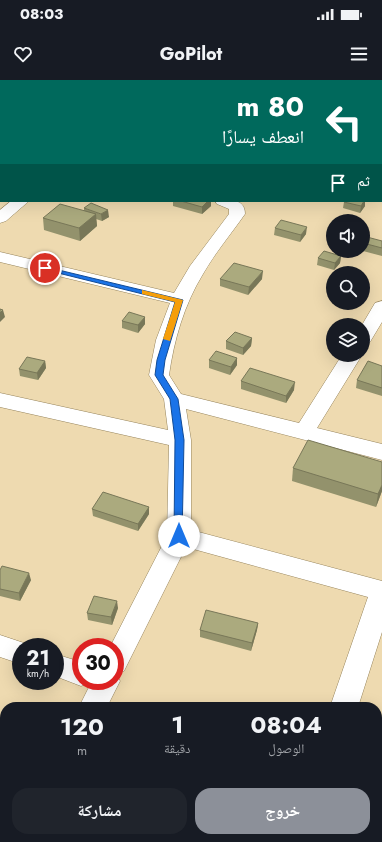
<!DOCTYPE html>
<html lang="ar">
<head>
<meta charset="utf-8">
<style>
  :root { --surface:#171b24; --page:#20242c; --text:#f1f3f6; --muted:#9ea1a6; --accent:#8c9099 }
  body { margin:0; font-family:Jost,"Noto Naskh Arabic",sans-serif; background:var(--page); color:var(--text); direction:rtl; height:100vh; display:flex; flex-direction:column; font-size:15px; white-space:nowrap }
  * { box-sizing:border-box; margin:0 }
  p { font-size:13px; color:var(--muted) }
  .icon { flex:none; width:22px; height:22px; fill:none; stroke:currentColor; stroke-width:2; stroke-linecap:round; stroke-linejoin:round }
  .map { position:relative; flex:1; overflow:hidden; direction:ltr }
  .panel { position:absolute; left:0px; top:622px; width:382px; height:140px; display:flex; flex-direction:column; background:var(--surface); border-radius:16px 16px 0 0; box-shadow:0 4px 16px #0002; direction:rtl }
  .panel>* { flex:none }
  .top-card { position:absolute; left:0px; top:0px; width:382px; height:122px; box-shadow:0 4px 16px #0002; direction:rtl; background:#00695c; color:#fff; overflow:hidden }
  .buttons { position:absolute; left:326px; top:134px; display:grid; gap:8px }
  .buttons a { display:grid; place-items:center; width:44px; height:44px; border-radius:50%; background:var(--surface); box-shadow:0 4px 16px #0002; font-size:20px }
  .speed { position:absolute; left:12px; top:558px; display:flex; gap:8px; font-size:20px; font-weight:700; text-align:center }
  .speed>* { display:grid; place-content:center; width:52px; height:52px; border-radius:50%; background:var(--surface); box-shadow:0 4px 16px #0002; line-height:1 }
  .speed small { font-size:10px; font-weight:400 }
  .speed .limit { border:6px solid #d22; background:#fff; color:#111 }
  .pin { position:absolute; display:grid; place-items:center; width:34px; height:34px; color:#fff; margin:-17px; border:2px solid #fff; border-radius:50%; box-shadow:0 1px 4px #0007 }
  .me { position:absolute; width:44px; margin:-22px; rotate:0deg; stroke-linejoin:round; filter:drop-shadow(0 0 3px #0008) }
  .turn { display:flex; align-items:center; gap:14px; height:84px; padding:0 12px; font-size:18px }
  .turn .icon { width:52px; height:52px; stroke-width:2.5 }
  .turn b { display:block; font-size:28px; line-height:34px }
  .then { display:flex; align-items:center; height:38px; padding:0 12px; background:#0003; gap:8px; font-size:15px }
  .eta { display:flex; justify-content:space-evenly; align-items:center; height:68px; text-align:center }
  .eta b { font-size:24px; font-weight:700; line-height:28px }
  .button { display:flex; gap:8px; margin-top:auto; padding:8px 12px }
  .button a { flex:1; height:46px; border-radius:16px; background:var(--accent); color:#fff; font-size:16px; font-weight:700; line-height:46px; text-align:center }
  .button a+a { background:var(--page); color:var(--text) }
  .status { display:flex; justify-content:space-between; align-items:center; height:28px; padding:0 20px; background:var(--surface); direction:ltr }
  .status svg { height:11px; fill:currentColor }
  header { display:flex; justify-content:space-between; align-items:center; height:52px; padding:0 12px; background:var(--surface); font-size:18px; font-weight:700 }
  .map>svg:first-child { display:block }
</style>
</head>
<body>
<div class="status"><b>08:03</b><svg viewBox="0 0 49 12"><path d="M0 12V9h3v3zM5 12V6h3v6zM10 12V3h3v9zM15 12V0h3v12zM26 1h20v11H26zM47 4h2v5h-2z"/></svg></div>
<header><svg class="icon" aria-label="menu" viewBox="0 0 24 24"><path d="M4 6h16M4 12h16M4 18h16"/></svg>GoPilot<svg class="icon" aria-label="heart" viewBox="0 0 24 24"><path d="M12 20l-8-8c-3-5 5-10 8-4 3-6 11-1 8 4z"/></svg></header>
<div class="map">
<svg width="382" height="762" viewBox="0 0 382 762">
  <rect width="100%" height="100%" fill="#eedab0"/>
  <g fill="none" stroke-linecap="round" stroke-linejoin="round">
    <defs>
      <g id="street">
        <path d="M 346,0 L 363,0 L 364,1 L 347,1 Z"/>
        <rect x="381" y="4" width="1" height="9"/>
        <rect x="0" y="54" width="1" height="8"/>
        <path d="M 11,121 L 29,121 L 6,141 L 0,143 L 0,130 Z"/>
        <path d="M 215,121 C 228,121 245,117 245,134 C 231,154 215,173 203,194 C 184,225 174,260 169,295 L 181,314 L 299,343 L 342,275 L 362,275 L 317,348 L 382,364 L 382,380 L 186,329 L 191,360 L 191,450 L 382,501 L 382,552 L 358,627 L 330,627 L 368,517 L 186,467 L 124,591 L 116,594 L 120,601 L 107,627 L 79,627 L 92,601 L 115,601 L 115,567 L 110,567 L 167,456 L 169,365 L 0,327 L 0,313 L 168,350 L 164,319 L 149,295 L 156,260 L 170,223 L 0,182 L 0,172 L 174,213 L 190,186 L 229,134 L 229,129 L 217,124 Z"/>
        <path d="M 382,221 L 382,242 L 370,262 L 363,264 L 363,245 L 362,245 L 375,223 Z"/>
        <path d="M 0,555 L 30,565 L 31,567 L 21,567 L 21,584 L 0,577 Z"/>
        <path d="M 55,574 L 81,582 L 81,601 L 91,602 L 81,606 L 55,596 Z"/>
        <path d="M 11,757 L 42,757 L 40,762 L 9,762 Z"/>
        <path d="M 287,757 L 317,757 L 315,762 L 285,762 Z"/>
      </g>
    </defs>
    <use href="#street" stroke="#96845c" stroke-width="1"/>
    <use href="#street" fill="#fff" fill-rule="evenodd"/>
  </g>
  <g fill="#93926c">
    <path d="M 51,0 L 80,0 L 78,1 L 55,1 Z"/>
    <rect x="219" y="0" width="19" height="1"/>
    <path d="M 173,121 L 211,121 L 211,126 L 202,134 L 173,126 Z"/>
    <path d="M 344,122 L 365,126 L 360,133 L 343,128 Z"/>
    <path d="M 84,128 L 109,137 L 102,141 L 96,139 L 97,146 L 80,161 L 44,150 L 43,138 L 84,131 Z"/>
    <path d="M 275,148 L 306,154 L 300,162 L 274,155 Z"/>
    <path d="M 382,161 L 382,176 L 363,171 L 363,162 Z"/>
    <path d="M 341,176 L 340,183 L 334,190 L 317,185 L 318,178 Z"/>
    <path d="M 220,199 L 262,199 L 248,215 L 220,206 Z"/>
    <path d="M 145,237 L 145,244 L 138,253 L 122,248 L 122,241 Z"/>
    <path d="M 252,258 L 251,266 L 243,275 L 226,269 L 226,261 Z"/>
    <path d="M 237,278 L 237,285 L 230,295 L 209,288 L 209,280 Z"/>
    <path d="M 45,281 L 46,288 L 38,300 L 20,296 L 19,289 Z"/>
    <path d="M 382,286 L 382,316 L 356,308 L 357,300 Z"/>
    <path d="M 241,301 L 294,310 L 286,323 L 241,309 Z"/>
    <path d="M 293,388 L 382,411 L 376,427 L 292,401 Z"/>
    <path d="M 149,427 L 149,434 L 138,451 L 93,436 L 92,429 Z"/>
    <path d="M 0,490 L 31,500 L 20,521 L 0,516 Z"/>
    <path d="M 118,528 L 112,545 L 88,540 L 87,533 Z"/>
    <path d="M 258,543 L 257,550 L 251,571 L 200,557 L 200,550 Z"/>
    <path d="M 83,757 L 150,757 L 147,762 L 89,762 L 83,759 Z"/>
  </g>
  <g fill="#787758">
    <path d="M 72,0 L 80,0 L 78,1 L 72,1 Z"/>
    <path d="M 232,0 L 238,0 L 238,1 L 231,1 Z"/>
    <path d="M 208,121 L 211,121 L 211,126 L 202,134 L 202,127 Z"/>
    <path d="M 364,121 L 365,121 L 365,126 L 360,133 L 361,126 Z"/>
    <path d="M 108,130 L 109,137 L 102,141 L 101,134 Z"/>
    <path d="M 96,134 L 97,146 L 80,161 L 79,148 Z"/>
    <path d="M 307,147 L 306,154 L 300,162 L 301,155 Z"/>
    <path d="M 341,176 L 340,183 L 334,190 L 335,183 Z"/>
    <path d="M 263,191 L 262,199 L 248,215 L 249,207 Z"/>
    <path d="M 3,230 L 5,237 L 0,242 L 0,233 Z"/>
    <path d="M 145,237 L 145,244 L 138,253 L 138,245 Z"/>
    <path d="M 252,258 L 251,266 L 243,275 L 243,268 Z"/>
    <path d="M 237,278 L 237,285 L 230,295 L 231,287 Z"/>
    <path d="M 45,281 L 46,288 L 38,300 L 37,293 Z"/>
    <path d="M 295,302 L 294,310 L 286,323 L 286,316 Z"/>
    <path d="M 382,405 L 382,411 L 376,427 L 378,414 Z"/>
    <path d="M 149,427 L 149,434 L 138,451 L 138,444 Z"/>
    <path d="M 29,493 L 31,500 L 20,521 L 19,513 Z"/>
    <path d="M 117,521 L 118,528 L 112,545 L 111,537 Z"/>
    <path d="M 258,543 L 257,550 L 251,571 L 252,563 Z"/>
    <path d="M 143,757 L 150,757 L 147,762 L 141,762 Z"/>
  </g>
  <g fill="#abaa7e" stroke="#787758">
    <path d="M 85,0 L 128,0 L 126,1 L 87,1 Z"/>
    <path d="M 145,0 L 172,0 L 175,1 L 143,1 Z"/>
    <path d="M 181,121 L 208,121 L 202,127 Z"/>
    <path d="M 345,121 L 364,121 L 361,126 L 344,122 Z"/>
    <path d="M 91,123 L 108,130 L 101,134 L 84,128 Z"/>
    <path d="M 60,124 L 96,134 L 79,148 L 43,138 Z"/>
    <path d="M 281,140 L 307,147 L 301,155 L 275,148 Z"/>
    <path d="M 367,157 L 382,161 L 382,168 L 363,163 L 363,162 Z"/>
    <path d="M 324,171 L 341,176 L 335,183 L 318,178 Z"/>
    <path d="M 234,183 L 263,191 L 249,207 L 220,199 Z"/>
    <path d="M 0,229 L 3,230 L 0,233 Z"/>
    <path d="M 129,232 L 145,237 L 138,245 L 122,241 Z"/>
    <path d="M 235,252 L 252,258 L 243,268 L 226,261 Z"/>
    <path d="M 216,271 L 237,278 L 231,287 L 209,280 Z"/>
    <path d="M 27,277 L 45,281 L 37,293 L 19,289 Z"/>
    <path d="M 368,281 L 382,286 L 382,308 L 357,300 Z"/>
    <path d="M 250,288 L 295,302 L 286,316 L 241,301 Z"/>
    <path d="M 308,360 L 382,382 L 382,405 L 378,414 L 293,388 Z"/>
    <path d="M 103,412 L 149,427 L 138,444 L 92,429 Z"/>
    <path d="M 2,486 L 29,493 L 19,513 L 0,509 L 0,490 Z"/>
    <path d="M 94,516 L 117,521 L 111,537 L 87,533 Z"/>
    <path d="M 206,530 L 258,543 L 252,563 L 200,550 Z"/>
    <path d="M 99,757 L 143,757 L 141,762 L 109,762 Z"/>
    <path d="M 251,757 L 273,757 L 281,761 L 281,762 L 249,762 Z"/>
  </g>
  <path fill="#1a73e8" stroke="#114b97" d="M 42,186 L 183,220 L 165,280 L 163,295 L 178,319 L 184,360 L 182,459 L 175,459 L 174,456 L 175,360 L 170,319 L 155,295 L 157,280 L 175,222 L 42,189 Z"/>
  <path fill="#f59e0b" d="M 142,210 L 183,220 L 170,261 L 163,259 L 175,222 L 142,214 Z"/>
</svg>
<div class="buttons">
<a><svg class="icon" aria-label="sound" viewBox="0 0 24 24"><path d="M4 9h4l5-4v14l-5-4H4zM17 9q2 3 0 6"/></svg></a>
<a><svg class="icon" aria-label="search" viewBox="0 0 24 24"><circle cx="10" cy="10" r="6"/><path d="M15 15l6 6"/></svg></a>
<a><svg class="icon" aria-label="layers" viewBox="0 0 24 24"><path d="M12 4l9 5-9 5-9-5zM3 14l9 5 9-5"/></svg></a>
</div>
<div class="speed"><div>21<small>km/h</small></div><div class="limit">30</div></div>
<div class="pin" style="left:45px;top:188px;background:#d93025"><svg class="icon" aria-label="arrive" viewBox="0 0 24 24"><path d="M6 21V4h12l-3 4 3 4H6"/></svg></div>
<svg class="me" style="left:179px;top:456px" viewBox="-20 -20 40 40"><circle r="19" fill="#fff"/><path d="M0-13L10 11 0 6-10 11z" fill="#1a73e8"/></svg>
<div class="top-card">
<div class="turn"><svg class="icon" aria-label="left" viewBox="0 0 24 24"><path d="M17 20v-9H6M10 6l-5 5 5 5"/></svg><div><b>80 m</b>انعطف يسارًا</div></div>
<div class="then">ثم<svg class="icon" aria-label="arrive" viewBox="0 0 24 24"><path d="M6 21V4h12l-3 4 3 4H6"/></svg></div>
</div>
<section class="panel">
<div class="eta">
<div><b>08:04</b><p>الوصول</p></div>
<div><b>1</b><p>دقيقة</p></div>
<div><b>120</b><p>m</p></div>
</div>
<div class="button"><a>خروج</a><a>مشاركة</a></div>
</section>
</div>
</body>
</html>
